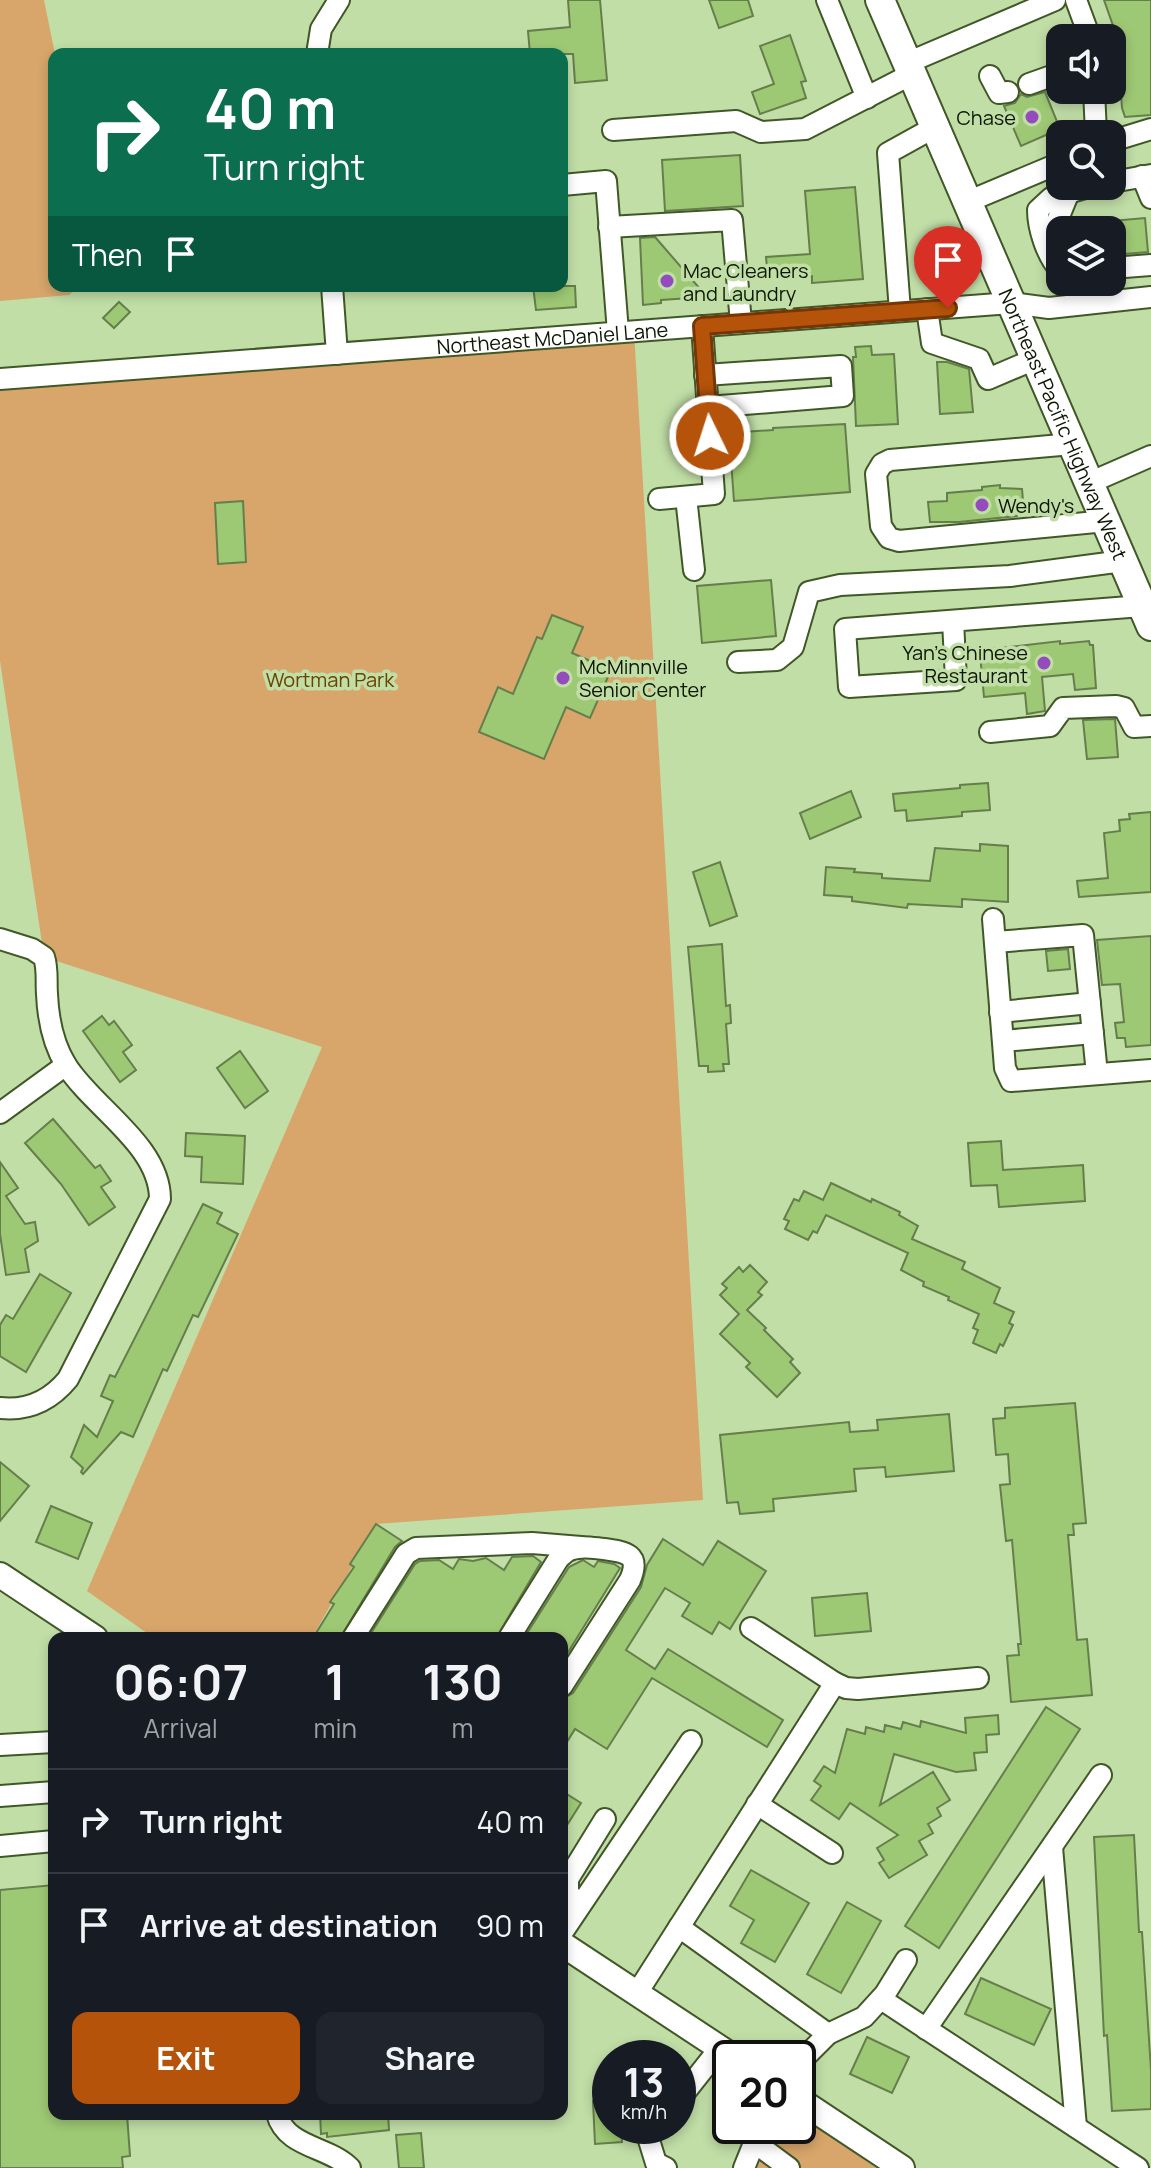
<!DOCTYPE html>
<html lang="en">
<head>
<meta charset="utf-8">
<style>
  :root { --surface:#171b24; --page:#20242c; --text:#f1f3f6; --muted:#9ea1a6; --line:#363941; --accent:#b45309 }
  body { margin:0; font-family:Manrope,sans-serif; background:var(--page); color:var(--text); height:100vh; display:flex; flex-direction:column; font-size:30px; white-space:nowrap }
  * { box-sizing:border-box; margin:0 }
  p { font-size:26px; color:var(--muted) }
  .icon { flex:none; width:44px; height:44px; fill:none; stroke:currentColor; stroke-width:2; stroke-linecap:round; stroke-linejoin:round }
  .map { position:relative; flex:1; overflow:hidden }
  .details { position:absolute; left:48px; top:1632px; width:520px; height:488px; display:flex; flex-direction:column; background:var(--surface); border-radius:16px; box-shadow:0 4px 12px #0003 }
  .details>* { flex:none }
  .hud { position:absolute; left:48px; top:48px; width:520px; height:244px; border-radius:16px; box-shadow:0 4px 12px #0003; background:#0b6e4f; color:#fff; overflow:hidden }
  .controls { position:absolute; left:1046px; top:24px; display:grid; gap:16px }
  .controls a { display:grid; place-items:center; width:80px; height:80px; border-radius:16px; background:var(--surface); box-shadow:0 4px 12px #0003; font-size:40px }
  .speed { position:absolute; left:592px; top:2040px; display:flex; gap:16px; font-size:40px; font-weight:700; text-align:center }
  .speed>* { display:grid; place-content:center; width:104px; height:104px; border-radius:50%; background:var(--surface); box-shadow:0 4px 12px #0003; line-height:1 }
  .speed small { font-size:20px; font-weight:400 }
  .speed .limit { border:4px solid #111; border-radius:12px; background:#fff; color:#111 }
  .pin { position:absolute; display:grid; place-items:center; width:68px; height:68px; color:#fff; margin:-82px -34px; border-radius:50% 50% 50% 0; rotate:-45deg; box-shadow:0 0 8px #0007 }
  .pin .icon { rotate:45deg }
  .me { position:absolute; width:88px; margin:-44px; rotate:356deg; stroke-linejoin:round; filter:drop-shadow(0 0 6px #0008) }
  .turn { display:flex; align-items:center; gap:28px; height:168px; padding:0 24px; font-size:36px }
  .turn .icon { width:104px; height:104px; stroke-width:2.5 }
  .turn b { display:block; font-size:56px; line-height:68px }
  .then { display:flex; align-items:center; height:76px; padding:0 24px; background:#0003; gap:16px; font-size:30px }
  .eta { display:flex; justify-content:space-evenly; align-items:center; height:136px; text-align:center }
  .eta b { font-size:48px; font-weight:700; line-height:56px }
  .primary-button { display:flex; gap:16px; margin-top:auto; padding:16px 24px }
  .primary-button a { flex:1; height:92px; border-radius:16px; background:var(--accent); color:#fff; font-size:32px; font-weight:700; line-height:92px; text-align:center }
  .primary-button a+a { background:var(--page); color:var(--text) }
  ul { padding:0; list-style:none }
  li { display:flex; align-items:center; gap:24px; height:104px; padding:0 24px; border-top:2px solid var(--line) }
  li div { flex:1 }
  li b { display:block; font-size:30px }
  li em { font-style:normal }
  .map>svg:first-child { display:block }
</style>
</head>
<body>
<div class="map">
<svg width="1151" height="2168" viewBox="0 0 1151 2168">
  <rect width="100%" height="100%" fill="#c1dea7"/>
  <g fill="#d8a66b">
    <path d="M 0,0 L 44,0 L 55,54 L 54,286 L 79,286 L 69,295 L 0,301 Z"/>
    <path d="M 634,331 L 703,1500 L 376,1524 L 312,1638 L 154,1638 L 87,1591 L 322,1047 L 44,957 L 0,661 L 0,379 Z"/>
    <path d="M 798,2112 L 876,2168 L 757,2168 L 774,2126 L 798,2126 Z"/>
  </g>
  <g fill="#9ec974" stroke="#657e4c" stroke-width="2">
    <path d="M 568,0 L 600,0 L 607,80 L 575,83 L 573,54 L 530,54 L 528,31 L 570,27 Z"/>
    <path d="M 709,0 L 748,0 L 753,16 L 719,28 Z"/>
    <path d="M 1104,0 L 1151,0 L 1151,115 L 1125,117 L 1122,108 L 1117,37 Z"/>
    <path d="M 790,35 L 806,81 L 801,82 L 806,98 L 760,114 L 752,92 L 774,84 L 760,46 Z"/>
    <path d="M 1045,92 L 1060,129 L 1021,146 L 1004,106 L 1015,103 L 1021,94 L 1027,97 Z"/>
    <path d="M 740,155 L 743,206 L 665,211 L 662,160 Z"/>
    <path d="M 855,187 L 863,279 L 812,283 L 812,276 L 768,279 L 766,257 L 810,254 L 805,191 Z"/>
    <path d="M 1145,218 L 1148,252 L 1112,255 L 1112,221 Z"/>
    <path d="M 655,237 L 707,297 L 661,300 L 661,303 L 643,305 L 640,238 Z"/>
    <path d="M 533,286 L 575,286 L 576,307 L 536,310 Z"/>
    <path d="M 119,302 L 130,312 L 114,328 L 103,318 Z"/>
    <path d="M 871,346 L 872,355 L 894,354 L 898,424 L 856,426 L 853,357 L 856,357 L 855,347 Z"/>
    <path d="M 937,362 L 947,362 L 969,369 L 973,412 L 940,414 Z"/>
    <path d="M 845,424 L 850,492 L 734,501 L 729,433 L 773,430 L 773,428 Z"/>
    <path d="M 1000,485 L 1000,488 L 1022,489 L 1024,513 L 1017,514 L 1017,516 L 959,522 L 930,522 L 928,502 L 947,501 L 947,493 L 982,490 L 982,487 Z"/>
    <path d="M 243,501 L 246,562 L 218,564 L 215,503 Z"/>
    <path d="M 771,580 L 776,636 L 702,643 L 697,586 Z"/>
    <path d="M 552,615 L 583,627 L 572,653 L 611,670 L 590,718 L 566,707 L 544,759 L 479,732 L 498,687 L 513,694 L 537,637 L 542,639 Z"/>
    <path d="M 1060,641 L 1060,644 L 1089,641 L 1090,645 L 1093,645 L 1096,688 L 1075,690 L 1073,674 L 1042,677 L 1045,711 L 1027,714 L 1025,693 L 984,697 L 980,654 L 983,654 L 983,650 Z"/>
    <path d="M 1115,719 L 1118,757 L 1087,759 L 1083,720 Z"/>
    <path d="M 988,783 L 990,810 L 962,812 L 962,816 L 907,821 L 906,810 L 895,811 L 893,794 L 960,788 L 960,785 Z"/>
    <path d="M 851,791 L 861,817 L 810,839 L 800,813 Z"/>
    <path d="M 1151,812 L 1151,892 L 1079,897 L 1077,881 L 1108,878 L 1104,833 L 1120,831 L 1119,820 L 1130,819 L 1129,814 Z"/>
    <path d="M 980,844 L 1008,846 L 1008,902 L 962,899 L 962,907 L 908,904 L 907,908 L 852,901 L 852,897 L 824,895 L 826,867 L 855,869 L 854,872 L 882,874 L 882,878 L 930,881 L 935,848 L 980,851 Z"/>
    <path d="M 720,862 L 737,916 L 710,926 L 693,872 Z"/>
    <path d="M 1151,936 L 1151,1045 L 1126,1047 L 1125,1038 L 1117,1038 L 1115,1023 L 1124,1022 L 1120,984 L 1102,985 L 1097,940 Z"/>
    <path d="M 722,944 L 726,1006 L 730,1005 L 731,1023 L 726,1024 L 729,1064 L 723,1064 L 724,1071 L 708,1072 L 708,1066 L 699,1066 L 688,947 Z"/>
    <path d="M 1068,949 L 1070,969 L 1048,971 L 1046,951 Z"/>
    <path d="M 102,1016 L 109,1025 L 114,1021 L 132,1045 L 123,1052 L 136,1070 L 120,1082 L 83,1031 Z"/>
    <path d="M 240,1051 L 268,1091 L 245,1108 L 217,1068 Z"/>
    <path d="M 53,1119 L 95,1168 L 100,1165 L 111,1181 L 101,1187 L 115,1207 L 89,1225 L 61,1184 L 25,1143 Z"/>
    <path d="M 186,1133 L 245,1136 L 243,1184 L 201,1182 L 202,1157 L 185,1156 Z"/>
    <path d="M 1001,1141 L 1003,1170 L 1083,1165 L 1085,1201 L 999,1207 L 997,1185 L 971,1186 L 968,1143 Z"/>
    <path d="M 0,1162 L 18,1188 L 6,1196 L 25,1224 L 35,1222 L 38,1241 L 25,1249 L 29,1272 L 6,1275 L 0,1234 Z"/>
    <path d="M 831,1183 L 871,1202 L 872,1199 L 900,1212 L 899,1215 L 918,1226 L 912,1239 L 965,1262 L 962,1269 L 1000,1288 L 994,1303 L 1014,1312 L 1009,1323 L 1013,1325 L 1003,1346 L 1000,1344 L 996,1353 L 973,1343 L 978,1330 L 973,1328 L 979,1314 L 948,1300 L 949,1297 L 923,1286 L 924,1282 L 901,1270 L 908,1253 L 826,1215 L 817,1233 L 813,1231 L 808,1240 L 785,1229 L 789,1221 L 784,1219 L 794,1199 L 799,1201 L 804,1191 L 823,1200 Z"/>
    <path d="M 203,1204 L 222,1213 L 217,1223 L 238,1234 L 198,1317 L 193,1315 L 167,1371 L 163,1369 L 133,1437 L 121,1432 L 83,1474 L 81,1472 L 83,1468 L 71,1457 L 84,1425 L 97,1437 L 113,1401 L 101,1396 L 110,1375 L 115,1377 Z"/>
    <path d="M 750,1265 L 767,1282 L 758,1292 L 762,1295 L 747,1310 L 766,1328 L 764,1330 L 793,1359 L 790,1362 L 800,1373 L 777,1397 L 746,1367 L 750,1363 L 720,1334 L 739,1314 L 720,1295 L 727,1288 L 722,1284 L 739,1267 L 743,1272 Z"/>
    <path d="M 40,1274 L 71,1293 L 26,1372 L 0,1356 L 0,1325 L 6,1315 L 13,1319 Z"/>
    <path d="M 1075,1403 L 1086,1523 L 1073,1524 L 1074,1535 L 1068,1535 L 1077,1640 L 1087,1639 L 1092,1695 L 1011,1702 L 1007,1656 L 1019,1655 L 1018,1644 L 1021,1644 L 1012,1540 L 1006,1541 L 1000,1485 L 1010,1484 L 1008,1454 L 996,1455 L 993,1419 L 1005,1418 L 1005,1408 Z"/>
    <path d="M 949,1414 L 954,1471 L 886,1477 L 885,1467 L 854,1469 L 856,1491 L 773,1499 L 774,1511 L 740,1514 L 738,1502 L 727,1503 L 720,1435 L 849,1422 L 850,1432 L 878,1430 L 877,1420 Z"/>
    <path d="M 0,1462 L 29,1486 L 0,1521 Z"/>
    <path d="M 51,1506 L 92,1523 L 78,1559 L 36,1542 Z"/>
    <path d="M 376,1524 L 402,1541 L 395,1547 L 340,1638 L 313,1638 L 334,1604 L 330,1602 L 354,1567 L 350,1564 Z"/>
    <path d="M 663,1539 L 703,1565 L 718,1541 L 766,1571 L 730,1629 L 719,1622 L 712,1634 L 682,1616 L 690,1603 L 665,1588 L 626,1650 L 655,1669 L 668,1649 L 783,1720 L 767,1747 L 652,1678 L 607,1749 L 575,1729 L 562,1750 L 562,1699 L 573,1693 L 641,1587 L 647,1565 Z"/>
    <path d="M 533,1556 L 541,1562 L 496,1638 L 368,1638 L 415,1564 L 420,1561 L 439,1560 L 453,1569 L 459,1559 L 473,1561 L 486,1558 L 504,1570 L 512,1557 Z"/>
    <path d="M 583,1560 L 594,1567 L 598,1561 L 614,1564 L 620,1568 L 562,1662 L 562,1638 L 524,1638 L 569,1567 Z"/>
    <path d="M 867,1593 L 871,1631 L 815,1636 L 812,1598 Z"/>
    <path d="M 1046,1707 L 1080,1729 L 939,1948 L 905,1926 Z"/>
    <path d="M 998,1715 L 999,1734 L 986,1735 L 987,1752 L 974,1753 L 976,1770 L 956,1772 L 894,1754 L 880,1805 L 933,1772 L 950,1800 L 937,1808 L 941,1816 L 928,1824 L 933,1833 L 919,1841 L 927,1855 L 889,1878 L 879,1863 L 884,1860 L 877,1848 L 898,1835 L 850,1803 L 839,1819 L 811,1800 L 821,1786 L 814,1781 L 824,1766 L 835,1773 L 847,1729 L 865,1734 L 866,1727 L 884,1732 L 885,1725 L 901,1729 L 903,1722 L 920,1727 L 921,1721 L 966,1733 L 965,1718 Z"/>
    <path d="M 562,1791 L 581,1803 L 562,1833 Z"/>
    <path d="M 1134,1835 L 1139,1932 L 1142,1932 L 1151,2070 L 1151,2109 L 1112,2111 L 1107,2035 L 1104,2036 L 1094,1837 Z"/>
    <path d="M 751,1870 L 809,1903 L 775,1962 L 741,1943 L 754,1920 L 730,1906 Z"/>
    <path d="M 54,1885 L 54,2114 L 127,2114 L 130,2156 L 122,2157 L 123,2168 L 0,2168 L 0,1890 Z"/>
    <path d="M 847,1902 L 881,1921 L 841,1993 L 807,1974 Z"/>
    <path d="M 981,1978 L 1051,2009 L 1034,2045 L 965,2014 Z"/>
    <path d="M 867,2037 L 909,2057 L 892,2093 L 850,2074 Z"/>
    <path d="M 610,2074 L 610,2126 L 621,2126 L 622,2142 L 595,2144 L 593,2101 Z"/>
    <path d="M 320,2114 L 388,2114 L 389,2130 L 327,2137 L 327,2133 L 321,2134 Z"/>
    <path d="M 421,2133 L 424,2168 L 399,2168 L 396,2135 Z"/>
  </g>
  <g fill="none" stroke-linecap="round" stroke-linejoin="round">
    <defs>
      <g id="minor">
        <path d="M 827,0 L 867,98"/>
        <path d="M 1076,0 L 1090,38"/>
        <path d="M 317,54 L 321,29 L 339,0"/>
        <path d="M 907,63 L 1055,0"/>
        <path d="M 990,76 L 999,93 L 1008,92"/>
        <path d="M 1029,84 L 1060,73"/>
        <path d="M 1094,90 L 1096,134"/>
        <path d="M 613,130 L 736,121 L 761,132 L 805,129 L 912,74"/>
        <path d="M 1112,141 L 1151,129"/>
        <path d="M 1142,176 L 1151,198"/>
        <path d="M 1112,182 L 1151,175"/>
        <path d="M 562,185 L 606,181 L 618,332"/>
        <path d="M 967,202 L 1060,163"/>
        <path d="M 609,227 L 732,220 L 741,323"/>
        <path d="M 1050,249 L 1051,236 L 1069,192"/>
        <path d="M 1112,268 L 1151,265"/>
        <path d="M 1060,270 C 1047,256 1038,229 1038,210 L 1051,198 L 1092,186"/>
        <path d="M 332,286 L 337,354"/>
        <path d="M 927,309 L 932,343 L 979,359 L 988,379 L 1035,359"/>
        <path d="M 900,311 L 888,153 L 935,127"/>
        <path d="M 705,375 L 841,366 L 843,396 L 708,407"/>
        <path id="s1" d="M 0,379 L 1011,303 L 1049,308 L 1151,297"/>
        <path d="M 1072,444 L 890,460 L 882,464 L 876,474 L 881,526 L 889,538 L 899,541 L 1106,521"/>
        <path d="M 1089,483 L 1151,456"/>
        <path d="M 686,497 L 694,570"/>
        <path d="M 659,499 L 714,494 L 702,326"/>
        <path d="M 953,621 L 956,680 L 849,687 L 845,629 L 1142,606"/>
        <path d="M 738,662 L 777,660 L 793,647 L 809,592 L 840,585 L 1010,576 L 1123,561"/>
        <path d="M 990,732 L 1050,726 L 1063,708 L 1116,706 L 1124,708 L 1134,727 L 1151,726"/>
        <path d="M 993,919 L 1005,1068 L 1011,1081 L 1151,1070"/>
        <path d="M 0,939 L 32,949 L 44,957 C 48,969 46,981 47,994 C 48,1017 53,1044 66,1065 C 93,1108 160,1145 160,1199 L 68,1379 C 50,1401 28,1411 0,1408"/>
        <path d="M 995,942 L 1083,935 L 1097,1074"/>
        <path d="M 1000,1012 L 1090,1003"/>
        <path d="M 1003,1041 L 1093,1033"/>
        <path d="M 0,1113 L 66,1065"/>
        <path d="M 353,1638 L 406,1554 L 416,1548 L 532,1543 L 581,1547"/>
        <path d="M 509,1638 L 559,1558 C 563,1555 566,1551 570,1550 C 581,1545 593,1548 604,1549 C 626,1552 641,1554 630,1580 L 562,1686"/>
        <path d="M 835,1683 L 846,1688 L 858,1689 L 978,1678"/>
        <path d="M 0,1745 L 54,1742"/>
        <path d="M 0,1796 L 54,1792"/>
        <path d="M 757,1804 L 832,1853"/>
        <path d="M 0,1846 L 54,1841"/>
        <path d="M 1052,1847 L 1076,2127"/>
        <path d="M 581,1904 L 568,1894 L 568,1879 L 605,1819"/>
        <path d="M 679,1927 L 828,2034"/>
        <path d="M 562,1933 L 691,1741"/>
        <path d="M 637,1993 L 835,1683 L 751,1628"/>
        <path d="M 881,1999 L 1138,2168"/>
        <path d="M 926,2029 L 1101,1775"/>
        <path d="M 798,2064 L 828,2034 L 864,2017 L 885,1994 L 906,1960"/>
        <path d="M 678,2101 L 720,2048"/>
        <path d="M 277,2114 C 286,2148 329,2146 350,2168"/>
        <path d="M 657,2126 L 648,2137 L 656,2163 L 666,2168"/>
        <path d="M 754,2142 L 789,2168"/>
        <path d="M 744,2168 L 761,2126"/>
      </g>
      <g id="major">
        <path d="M 0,1575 L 95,1638"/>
        <path d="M 562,1944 L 735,2058"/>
        <path d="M 798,2099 L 902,2168"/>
      </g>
      <g id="highway">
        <path id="s2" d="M 880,0 L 1151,626"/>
      </g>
    </defs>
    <use href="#minor" stroke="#405827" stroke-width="24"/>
    <use href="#major" stroke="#405827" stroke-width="28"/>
    <use href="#highway" stroke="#405827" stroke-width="32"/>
    <use href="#minor" stroke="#fff" stroke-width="20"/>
    <use href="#major" stroke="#fff" stroke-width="24"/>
    <use href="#highway" stroke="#fff" stroke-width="28"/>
  </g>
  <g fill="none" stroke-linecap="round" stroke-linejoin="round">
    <defs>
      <path id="route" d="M 710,436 L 702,326 L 948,308"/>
    </defs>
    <use href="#route" stroke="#753606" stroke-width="20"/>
    <use href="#route" stroke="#b45309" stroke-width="14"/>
  </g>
  <g fill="#934bbe" stroke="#c1dea7" stroke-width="3">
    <circle cx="1032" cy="117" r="8"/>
    <circle cx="667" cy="281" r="8"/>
    <circle cx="982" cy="505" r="8"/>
    <circle cx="1044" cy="663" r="8"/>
    <circle cx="563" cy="678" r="8"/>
  </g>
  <g text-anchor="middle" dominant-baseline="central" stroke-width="7" stroke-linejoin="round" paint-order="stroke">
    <g font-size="20" fill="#0d1704" stroke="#c1dea7" text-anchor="start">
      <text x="1016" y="117" text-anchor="end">Chase</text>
      <text x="683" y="270">Mac Cleaners<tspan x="683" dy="23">and Laundry</tspan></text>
      <text x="998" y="505">Wendy's</text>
      <text x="1028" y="652" text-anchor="end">Yan's Chinese<tspan x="1028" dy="23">Restaurant</tspan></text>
      <text x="579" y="666">McMinnville<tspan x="579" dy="23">Senior Center</tspan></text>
    </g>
    <g font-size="20" fill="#0d1704" stroke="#c1dea7">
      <text stroke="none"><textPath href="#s1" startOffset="554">Northeast McDaniel Lane</textPath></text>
      <text stroke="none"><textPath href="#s2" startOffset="462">Northeast Pacific Highway West</textPath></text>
    </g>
    <g font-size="20" fill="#6b4200" stroke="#c1dea7">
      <text x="330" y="679">Wortman Park</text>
    </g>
  </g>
</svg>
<div class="controls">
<a><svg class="icon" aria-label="sound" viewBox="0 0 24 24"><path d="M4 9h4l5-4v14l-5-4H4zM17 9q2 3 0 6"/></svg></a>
<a><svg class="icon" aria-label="search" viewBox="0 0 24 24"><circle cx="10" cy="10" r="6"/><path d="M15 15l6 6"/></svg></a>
<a><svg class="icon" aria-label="layers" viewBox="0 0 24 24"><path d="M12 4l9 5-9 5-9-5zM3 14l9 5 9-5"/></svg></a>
</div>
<div class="speed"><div>13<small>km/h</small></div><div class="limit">20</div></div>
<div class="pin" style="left:948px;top:308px;background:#d93025"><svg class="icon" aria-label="arrive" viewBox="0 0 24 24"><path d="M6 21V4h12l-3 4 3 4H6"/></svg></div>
<svg class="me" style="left:710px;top:436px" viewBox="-20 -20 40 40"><circle r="17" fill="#b45309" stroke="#fff" stroke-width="3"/><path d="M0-11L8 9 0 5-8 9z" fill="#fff"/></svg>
<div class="hud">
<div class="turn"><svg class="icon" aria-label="right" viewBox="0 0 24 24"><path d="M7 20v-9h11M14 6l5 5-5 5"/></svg><div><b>40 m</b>Turn right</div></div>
<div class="then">Then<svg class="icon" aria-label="arrive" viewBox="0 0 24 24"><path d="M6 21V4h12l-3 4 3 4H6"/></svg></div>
</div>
<section class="details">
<div class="eta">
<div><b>06:07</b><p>Arrival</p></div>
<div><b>1</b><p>min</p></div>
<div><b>130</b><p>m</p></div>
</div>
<ul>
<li><svg class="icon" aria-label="right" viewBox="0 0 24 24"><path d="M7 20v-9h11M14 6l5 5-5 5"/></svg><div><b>Turn right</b></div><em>40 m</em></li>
<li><svg class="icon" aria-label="arrive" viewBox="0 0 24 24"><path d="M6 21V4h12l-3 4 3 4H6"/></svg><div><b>Arrive at destination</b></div><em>90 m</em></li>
</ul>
<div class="primary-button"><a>Exit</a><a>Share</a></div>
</section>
</div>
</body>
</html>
